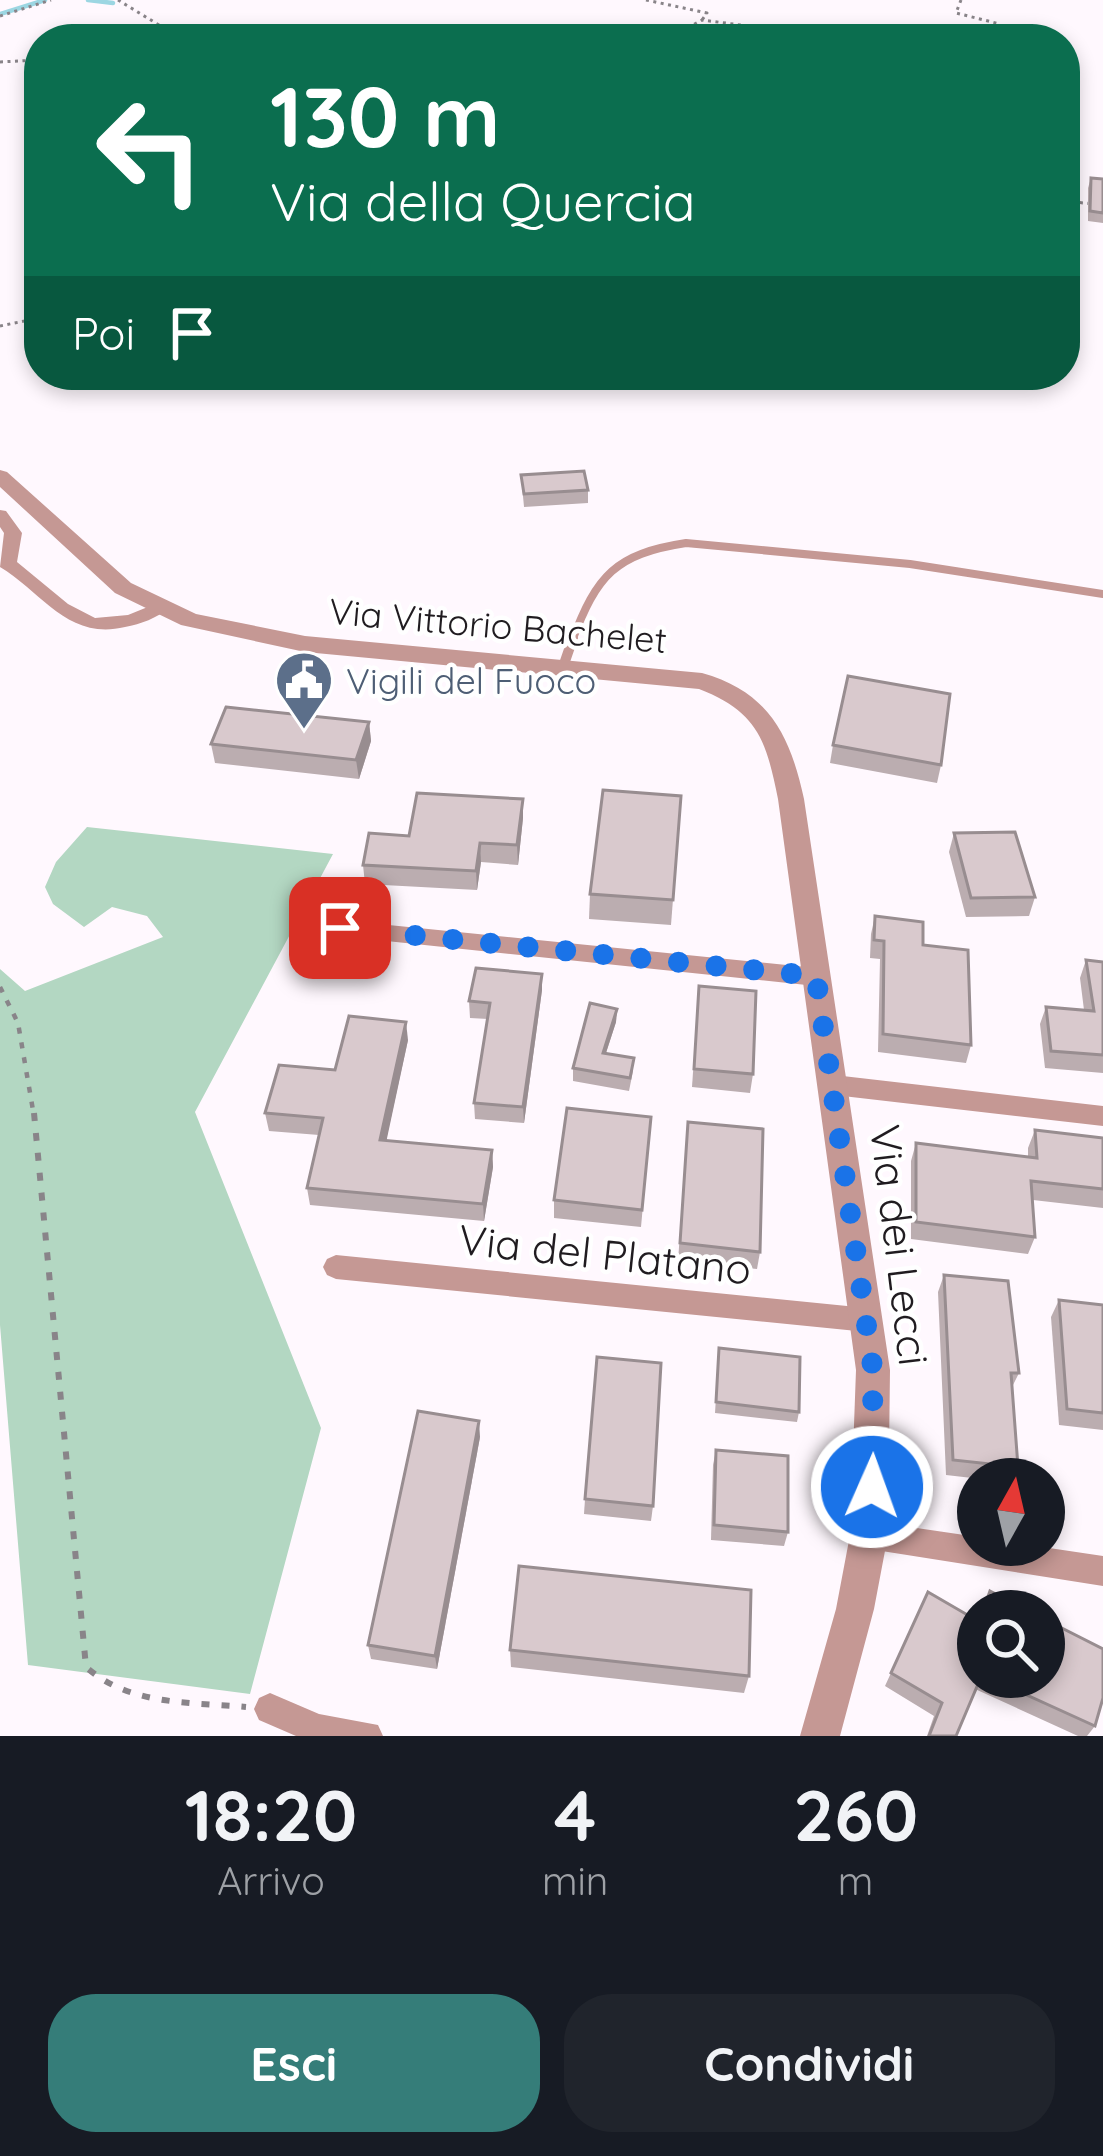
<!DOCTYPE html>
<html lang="it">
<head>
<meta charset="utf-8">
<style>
  :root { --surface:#171b24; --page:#20242c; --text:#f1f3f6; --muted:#9ea1a6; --accent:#357d79 }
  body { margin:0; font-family:Quicksand,sans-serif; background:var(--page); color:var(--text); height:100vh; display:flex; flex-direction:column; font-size:45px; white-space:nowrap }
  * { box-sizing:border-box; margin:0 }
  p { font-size:39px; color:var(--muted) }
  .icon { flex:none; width:66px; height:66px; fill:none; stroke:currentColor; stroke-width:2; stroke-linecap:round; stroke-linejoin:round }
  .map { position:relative; height:1736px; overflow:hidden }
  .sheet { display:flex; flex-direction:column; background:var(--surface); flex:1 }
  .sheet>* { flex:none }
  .guide { position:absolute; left:24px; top:24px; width:1056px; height:366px; border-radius:48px; box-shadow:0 6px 18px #0003; background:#0b6e4f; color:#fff; overflow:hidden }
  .needle { width:78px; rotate:8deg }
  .buttons { position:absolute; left:957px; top:1458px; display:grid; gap:24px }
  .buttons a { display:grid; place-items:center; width:108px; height:108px; border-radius:50%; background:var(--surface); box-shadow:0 6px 18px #0003; font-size:60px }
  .pin { position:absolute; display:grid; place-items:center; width:102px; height:102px; color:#fff; margin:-51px; border-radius:24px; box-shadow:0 6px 18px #0006 }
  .me { position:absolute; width:132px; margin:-66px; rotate:2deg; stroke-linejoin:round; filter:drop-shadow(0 0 9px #0008) }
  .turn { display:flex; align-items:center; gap:42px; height:252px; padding:0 48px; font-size:54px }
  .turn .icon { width:156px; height:156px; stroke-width:2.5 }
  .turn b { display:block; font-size:84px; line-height:102px }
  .then { display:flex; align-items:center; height:114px; padding:0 48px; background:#0003; gap:24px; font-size:45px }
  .eta { display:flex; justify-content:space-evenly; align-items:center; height:204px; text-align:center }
  .eta b { font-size:72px; font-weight:700; line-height:84px }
  .action { display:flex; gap:24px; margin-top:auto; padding:24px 48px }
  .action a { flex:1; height:138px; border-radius:48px; background:var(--accent); color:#fff; font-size:48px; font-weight:700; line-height:138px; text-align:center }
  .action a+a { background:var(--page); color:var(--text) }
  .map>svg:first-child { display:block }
</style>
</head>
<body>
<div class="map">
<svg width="1103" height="1736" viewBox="0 0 1103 1736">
  <rect width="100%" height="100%" fill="#fff8fe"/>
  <path fill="#b3d7c2" d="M 87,827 L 333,854 L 195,1112 L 321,1428 L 250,1694 L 28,1665 L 0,1325 L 0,969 L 25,991 L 163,937 L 147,916 L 112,907 L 84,927 L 53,904 L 45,887 L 56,862 Z"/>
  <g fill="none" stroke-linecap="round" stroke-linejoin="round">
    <g stroke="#9cd6e2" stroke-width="4.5">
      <path d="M 88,0 L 113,3"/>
      <path d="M 0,14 L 45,0"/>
    </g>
    <g stroke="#898489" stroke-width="3" stroke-dasharray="3 4.5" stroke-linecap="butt">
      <path d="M 118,0 L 182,39"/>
      <path d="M 646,0 L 707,13 L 702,20"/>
      <path d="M 961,0 L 956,13 L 1000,24 L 1000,39"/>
      <path d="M 0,16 L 51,0"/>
      <path d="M 668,39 L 702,20 L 764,28"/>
      <path d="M 0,62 L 39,60"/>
      <path d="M 1065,201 L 1103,205"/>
      <path d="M 0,326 L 39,318"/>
    </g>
    <path stroke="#898489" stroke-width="4.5" stroke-dasharray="6 9" stroke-linecap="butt" d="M 0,987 L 18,1023 L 34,1116"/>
    <path stroke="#898489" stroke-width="6" stroke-dasharray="8 12" stroke-linecap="butt" d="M 34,1113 L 86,1667 C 130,1706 191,1702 246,1707"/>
    <path stroke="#c59894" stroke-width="8" d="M 572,641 C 597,575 615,554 686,543 L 910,564 L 1103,594"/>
    <path stroke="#c59894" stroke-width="10" d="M 563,667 L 573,638"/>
    <g fill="#c59894" fill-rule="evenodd">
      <path d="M 0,510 L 6,511 L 22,533 L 17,562 L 68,604 L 95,618 L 128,615 L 160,602 L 169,608 C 157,618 141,624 125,627 C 68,641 42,592 0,567 L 4,533 L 0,527 Z"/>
      <path d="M 339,920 L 816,968 L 824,971 L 827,977 L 824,983 L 816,986 L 339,936 L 331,934 L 328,928 L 331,922 Z"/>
      <path d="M 834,1075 L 1103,1106 L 1103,1126 L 834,1095 L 826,1092 L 822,1085 L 826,1078 Z"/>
      <path d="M 336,1255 L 867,1308 L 876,1311 L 880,1320 L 876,1329 L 867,1332 L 336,1279 L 327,1275 L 323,1267 L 327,1259 Z"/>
      <path d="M 869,1521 L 978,1537 L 978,1545 L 1029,1545 L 1103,1556 L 1103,1586 L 869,1549 L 859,1545 L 855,1535 L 859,1525 Z"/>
      <path d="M 270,1693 L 319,1714 L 378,1725 L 383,1736 L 296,1736 L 259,1720 L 254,1709 L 259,1698 Z"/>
    </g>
    <path fill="#c59894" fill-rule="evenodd" d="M 0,470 L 7,472 L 131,583 L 196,614 L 305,636 L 702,673 C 769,692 790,735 804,799 L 890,1370 L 888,1535 L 874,1609 L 840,1736 L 800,1736 L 836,1609 L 850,1535 L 856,1370 L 778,799 C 766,740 758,712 699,689 L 305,652 L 181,625 L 115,593 L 0,487 Z"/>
  </g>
  <g fill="#bbadb0">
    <path d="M 1091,178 L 1103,179 L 1103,223 L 1088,221 L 1088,188 Z"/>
    <path d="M 521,475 L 588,490 L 588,503 L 524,507 Z"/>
    <path d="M 369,722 L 371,741 L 359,779 L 215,763 L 211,744 Z"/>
    <path d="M 833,745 L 941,765 L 937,783 L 830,763 Z"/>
    <path d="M 681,796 L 671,925 L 589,919 L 590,894 Z"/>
    <path d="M 523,818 L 518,865 L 481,862 L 477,890 L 365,884 L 363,865 L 409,836 Z"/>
    <path d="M 954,833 L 1035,897 L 1029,916 L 966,917 L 949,852 Z"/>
    <path d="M 875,916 L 923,945 L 971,1045 L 966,1063 L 878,1052 L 880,959 L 870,958 L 871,934 Z"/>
    <path d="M 1086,960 L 1103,962 L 1103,1073 L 1045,1068 L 1040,1024 L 1046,1007 L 1084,1010 L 1080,978 Z"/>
    <path d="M 699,986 L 753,1074 L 750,1093 L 692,1087 Z"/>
    <path d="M 542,990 L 524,1123 L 475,1119 L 474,1103 L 488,1019 L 470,1018 L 469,1001 Z"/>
    <path d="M 617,1009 L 616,1022 L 606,1053 L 633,1071 L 629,1091 L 573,1081 L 573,1068 Z"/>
    <path d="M 408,1040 L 386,1140 L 492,1150 L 493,1167 L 484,1221 L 310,1205 L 307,1188 L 319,1135 L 269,1131 L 265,1113 L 335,1070 Z"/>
    <path d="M 651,1117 L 641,1227 L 554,1218 L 554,1200 Z"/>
    <path d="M 688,1122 L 760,1252 L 757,1269 L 678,1261 Z"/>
    <path d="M 1035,1130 L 1103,1138 L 1103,1208 L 1033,1200 L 1035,1237 L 1028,1254 L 911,1239 L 911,1161 L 916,1143 L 1028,1157 L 1028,1148 Z"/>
    <path d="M 944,1275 L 1019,1373 L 1012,1387 L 1018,1467 L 1012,1479 L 981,1479 L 946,1475 L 938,1292 Z"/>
    <path d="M 1059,1300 L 1103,1305 L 1103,1430 L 1059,1425 L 1051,1317 Z"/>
    <path d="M 719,1348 L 799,1412 L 797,1422 L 715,1413 Z"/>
    <path d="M 480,1437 L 437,1669 L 371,1659 L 368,1645 Z"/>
    <path d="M 716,1450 L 788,1532 L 784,1546 L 711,1540 L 713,1465 Z"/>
    <path d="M 585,1499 L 653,1506 L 651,1521 L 584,1514 Z"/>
    <path d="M 928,1592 L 977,1620 L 978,1618 L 978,1677 L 1044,1677 L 1095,1726 L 1087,1736 L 1078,1736 L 975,1689 L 956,1736 L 927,1736 L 934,1716 L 885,1686 Z"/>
    <path d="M 510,1650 L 749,1676 L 744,1693 L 511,1667 Z"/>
  </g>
  <g fill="#988d90">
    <path d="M 369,722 L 371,741 L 359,779 L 356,760 Z"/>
    <path d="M 523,799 L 523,818 L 518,865 L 517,845 Z"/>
    <path d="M 480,843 L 481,862 L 477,890 L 476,871 Z"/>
    <path d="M 542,974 L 542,990 L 524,1123 L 523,1107 Z"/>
    <path d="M 617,1009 L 616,1022 L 602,1065 L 603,1053 Z"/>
    <path d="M 406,1022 L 408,1040 L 383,1157 L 380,1140 Z"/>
    <path d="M 492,1150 L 493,1167 L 484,1221 L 483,1204 Z"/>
    <path d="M 479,1421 L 480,1437 L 437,1669 L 435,1656 Z"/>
  </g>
  <g fill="#d9c9cd" stroke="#988d90" stroke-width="3">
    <path d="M 1091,178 L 1103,179 L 1103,213 L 1090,211 Z"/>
    <path d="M 584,471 L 588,490 L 524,494 L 521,475 Z"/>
    <path d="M 848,676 L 950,694 L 941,765 L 833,745 Z"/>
    <path d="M 226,707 L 369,722 L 356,760 L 211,744 Z"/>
    <path d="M 603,790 L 681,796 L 673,900 L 590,894 Z"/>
    <path d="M 417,793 L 523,799 L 517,845 L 480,843 L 476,871 L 363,865 L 369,833 L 409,836 Z"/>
    <path d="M 1015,832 L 1035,897 L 971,898 L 954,833 Z"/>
    <path d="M 875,916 L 923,922 L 923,945 L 968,950 L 971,1045 L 883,1034 L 884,941 L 874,940 Z"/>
    <path d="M 1086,960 L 1103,962 L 1103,1055 L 1051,1051 L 1046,1007 L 1094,1011 Z"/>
    <path d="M 476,968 L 542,974 L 523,1107 L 474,1103 L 490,1003 L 469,1001 Z"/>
    <path d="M 699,986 L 756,991 L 753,1074 L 694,1069 Z"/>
    <path d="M 590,1003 L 617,1009 L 603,1053 L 634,1058 L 630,1078 L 573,1068 Z"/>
    <path d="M 349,1016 L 406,1022 L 380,1140 L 492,1150 L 483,1204 L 307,1188 L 323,1118 L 265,1113 L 279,1065 L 335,1070 Z"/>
    <path d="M 567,1108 L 651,1117 L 642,1210 L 554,1200 Z"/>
    <path d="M 688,1122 L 763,1129 L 760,1252 L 680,1243 Z"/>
    <path d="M 1035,1130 L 1103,1138 L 1103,1189 L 1031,1181 L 1035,1237 L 916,1222 L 916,1143 L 1037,1158 Z"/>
    <path d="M 944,1275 L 1008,1281 L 1019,1373 L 1011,1373 L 1018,1467 L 953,1460 Z"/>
    <path d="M 1059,1300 L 1103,1305 L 1103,1413 L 1067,1409 Z"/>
    <path d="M 719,1348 L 800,1357 L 799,1412 L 716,1402 Z"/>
    <path d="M 597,1357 L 661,1363 L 653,1506 L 585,1499 Z"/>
    <path d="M 418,1411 L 479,1421 L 435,1656 L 368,1645 Z"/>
    <path d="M 716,1450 L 788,1456 L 788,1532 L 714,1525 Z"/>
    <path d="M 519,1566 L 751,1590 L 749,1676 L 510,1650 Z"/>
    <path d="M 990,1591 L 1028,1611 L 983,1611 Z"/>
    <path d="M 928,1592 L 978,1621 L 978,1677 L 981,1677 L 956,1736 L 929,1736 L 942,1703 L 891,1673 Z"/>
    <path d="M 1044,1619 L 1103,1649 L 1103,1698 L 1095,1726 L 987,1677 L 1044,1677 Z"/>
  </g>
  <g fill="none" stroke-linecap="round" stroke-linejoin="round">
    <path stroke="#1a73e8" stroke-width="21" stroke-dasharray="0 37.8" d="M 340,928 L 816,976 L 873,1370 L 872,1487"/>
  </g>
  <defs>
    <symbol id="civic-pin" viewBox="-11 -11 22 30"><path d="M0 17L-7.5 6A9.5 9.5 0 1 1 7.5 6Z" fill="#5c6f8a" stroke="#fff"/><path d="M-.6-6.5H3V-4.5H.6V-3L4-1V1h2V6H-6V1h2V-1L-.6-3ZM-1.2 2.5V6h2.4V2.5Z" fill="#fff"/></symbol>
  </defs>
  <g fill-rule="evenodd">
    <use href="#civic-pin" x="271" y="647" width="66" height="90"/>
  </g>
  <g text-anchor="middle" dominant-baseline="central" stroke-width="9" stroke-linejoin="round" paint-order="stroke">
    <g font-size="36" fill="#201c20" stroke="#fff">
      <text transform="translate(498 625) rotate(5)">Via Vittorio Bachelet</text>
    </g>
    <g font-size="36" fill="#4e5e75" stroke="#fff" text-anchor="start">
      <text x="346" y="680">Vigili del Fuoco</text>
    </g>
    <g font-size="42" fill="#201c20" stroke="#fff">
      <text transform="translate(900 1245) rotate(83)">Via dei Lecci</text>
      <text transform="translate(605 1254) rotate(6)">Via del Platano</text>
    </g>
  </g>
</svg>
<div class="buttons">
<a><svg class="needle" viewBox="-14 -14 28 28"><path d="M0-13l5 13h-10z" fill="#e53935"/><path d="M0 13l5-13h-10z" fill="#9ea1a6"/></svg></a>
<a><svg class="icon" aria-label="search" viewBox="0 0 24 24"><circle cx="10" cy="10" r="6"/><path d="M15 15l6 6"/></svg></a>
</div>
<div class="pin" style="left:340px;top:928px;background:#d93025"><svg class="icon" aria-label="arrive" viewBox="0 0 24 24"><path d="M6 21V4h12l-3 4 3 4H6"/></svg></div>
<svg class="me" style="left:872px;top:1487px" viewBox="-20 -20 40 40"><circle r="17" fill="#1a73e8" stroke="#fff" stroke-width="3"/><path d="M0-11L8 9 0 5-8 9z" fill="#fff"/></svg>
<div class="guide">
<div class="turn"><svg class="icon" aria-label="left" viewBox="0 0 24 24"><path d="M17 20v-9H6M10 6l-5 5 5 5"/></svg><div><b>130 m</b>Via della Quercia</div></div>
<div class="then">Poi<svg class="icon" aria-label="arrive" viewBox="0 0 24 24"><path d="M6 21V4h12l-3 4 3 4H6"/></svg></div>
</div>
</div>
<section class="sheet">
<div class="eta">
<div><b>18:20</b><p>Arrivo</p></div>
<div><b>4</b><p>min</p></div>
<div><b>260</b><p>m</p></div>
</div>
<div class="action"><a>Esci</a><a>Condividi</a></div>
</section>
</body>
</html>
